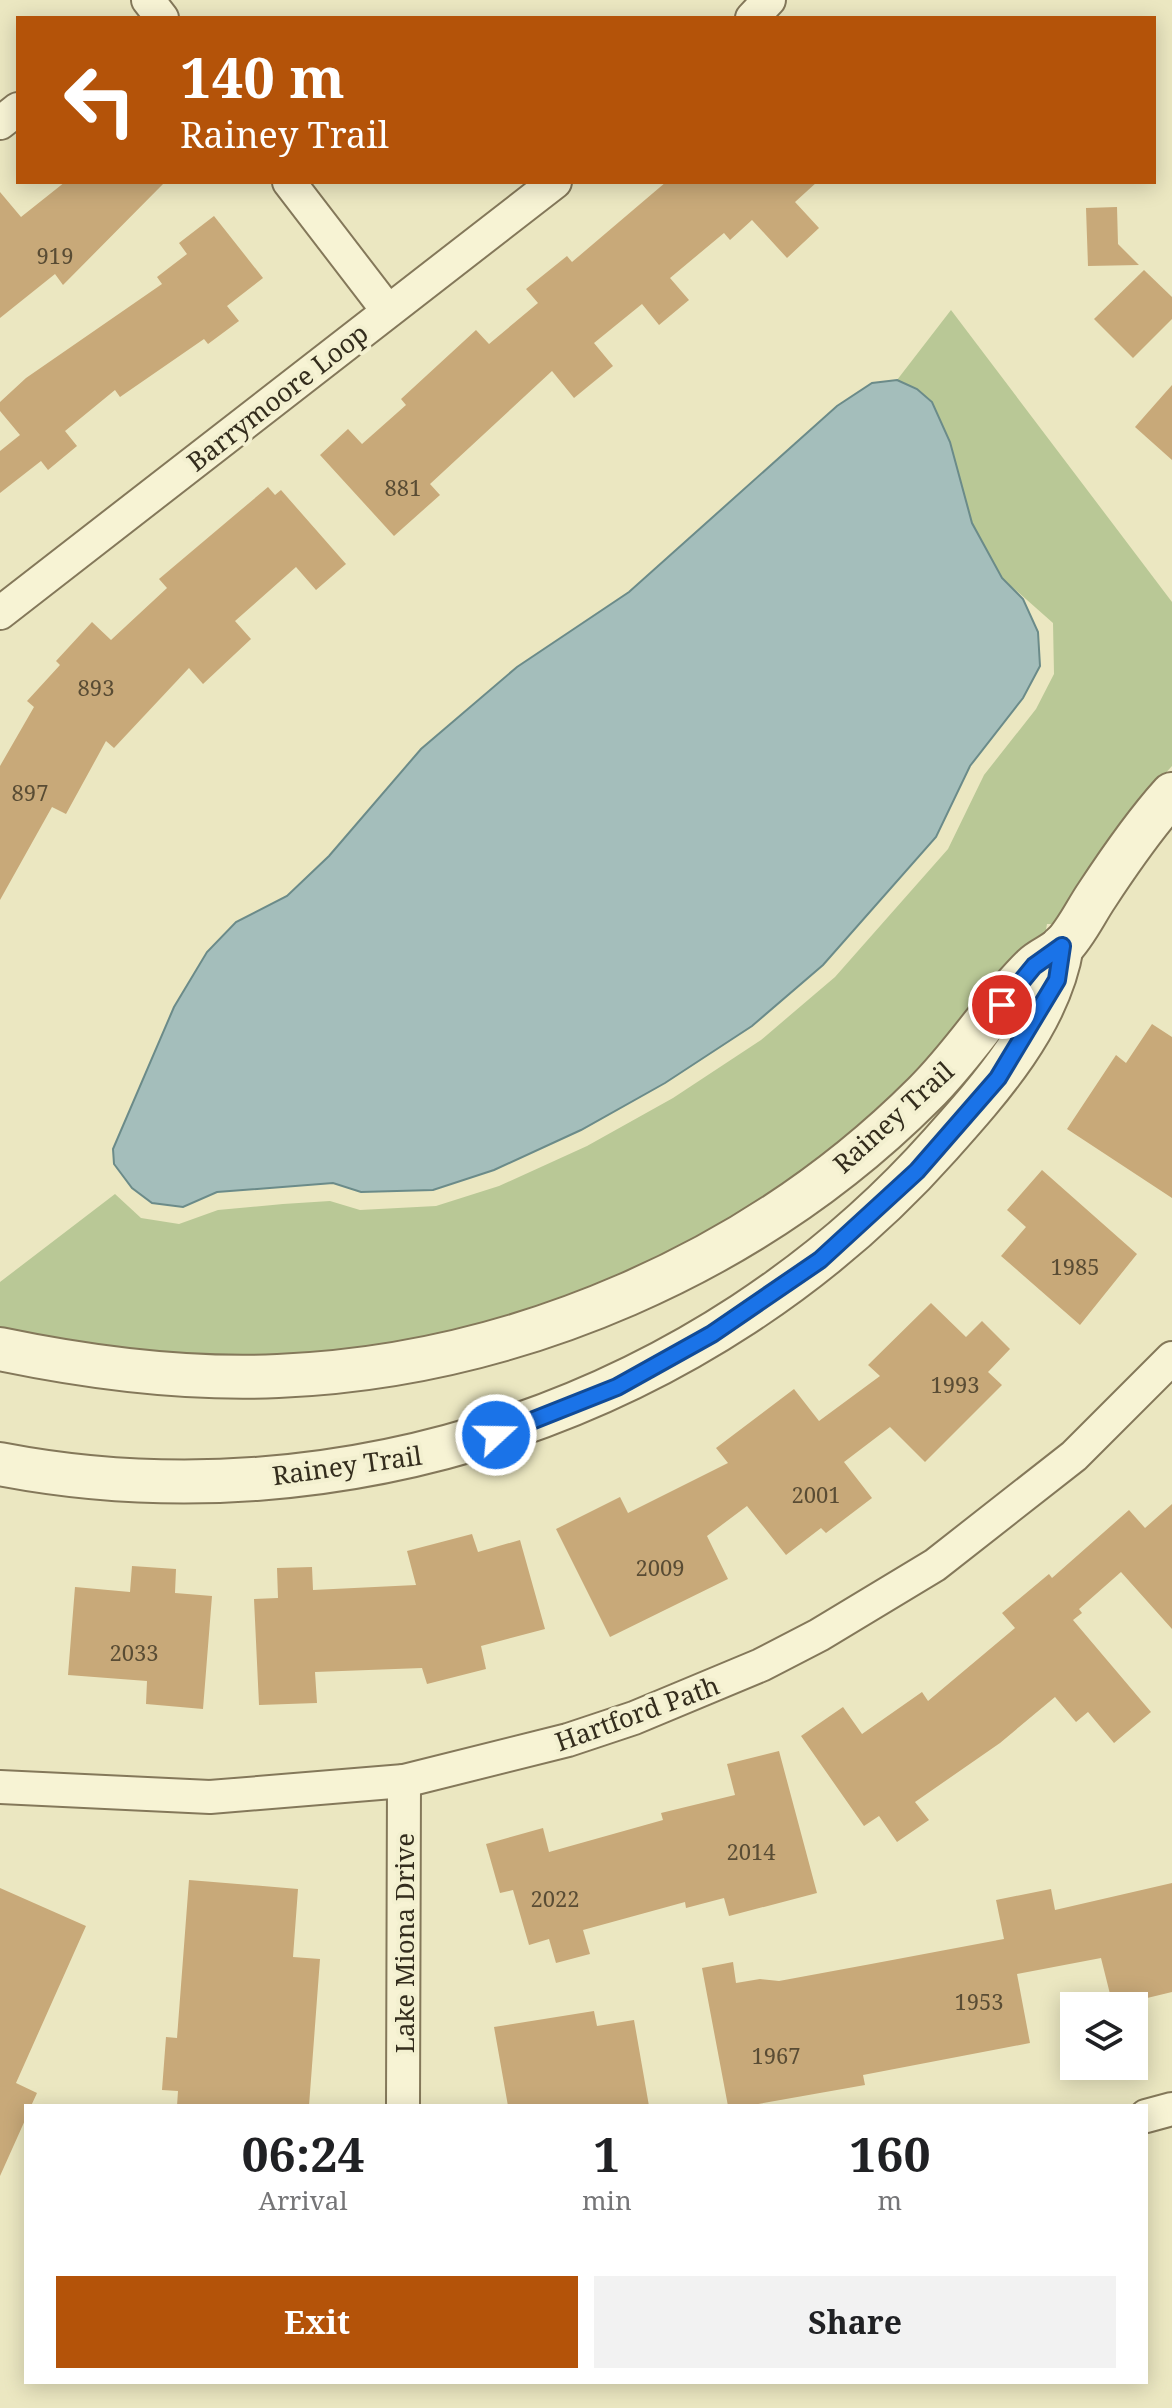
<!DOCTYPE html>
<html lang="en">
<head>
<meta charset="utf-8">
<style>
  :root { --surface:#fff; --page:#f2f2f2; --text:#202124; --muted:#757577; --accent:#b45309 }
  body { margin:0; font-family:"Noto Serif",serif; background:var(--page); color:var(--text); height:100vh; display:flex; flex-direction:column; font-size:30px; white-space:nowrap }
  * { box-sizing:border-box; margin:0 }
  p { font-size:26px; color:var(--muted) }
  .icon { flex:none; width:44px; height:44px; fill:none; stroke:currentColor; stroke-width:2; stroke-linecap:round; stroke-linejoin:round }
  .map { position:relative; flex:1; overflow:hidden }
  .sheet { position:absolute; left:24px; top:2104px; width:1124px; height:280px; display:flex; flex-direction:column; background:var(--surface); border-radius:0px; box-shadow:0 4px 20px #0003 }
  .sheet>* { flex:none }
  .hud { position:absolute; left:16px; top:16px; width:1140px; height:168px; border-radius:0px; box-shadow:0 4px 20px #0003; background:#b45309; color:#fff; overflow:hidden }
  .buttons { position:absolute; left:1060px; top:1992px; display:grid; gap:16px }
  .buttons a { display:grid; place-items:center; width:88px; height:88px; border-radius:0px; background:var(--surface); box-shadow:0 4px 20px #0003; font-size:40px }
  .pin { position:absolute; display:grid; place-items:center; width:68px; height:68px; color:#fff; margin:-34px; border:4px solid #fff; border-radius:50%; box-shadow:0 2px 8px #0007 }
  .me { position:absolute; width:88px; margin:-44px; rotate:69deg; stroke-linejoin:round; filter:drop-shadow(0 0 6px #0008) }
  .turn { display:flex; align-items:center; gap:28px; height:168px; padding:0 32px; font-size:36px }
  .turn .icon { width:104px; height:104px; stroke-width:2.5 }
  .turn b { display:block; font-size:56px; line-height:68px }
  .eta { display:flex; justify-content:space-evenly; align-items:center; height:136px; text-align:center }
  .eta b { font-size:48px; font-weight:700; line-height:56px }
  .cta { display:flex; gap:16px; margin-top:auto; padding:16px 32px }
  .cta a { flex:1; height:92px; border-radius:0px; background:var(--accent); color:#fff; font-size:32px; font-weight:700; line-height:92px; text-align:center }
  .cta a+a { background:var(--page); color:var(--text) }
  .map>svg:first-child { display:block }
</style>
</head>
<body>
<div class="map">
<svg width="1172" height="2408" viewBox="0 0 1172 2408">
  <rect width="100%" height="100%" fill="#ebe7c1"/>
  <path fill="#b9c896" d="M 951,310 L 1172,602 L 1172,766 L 1142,799 L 1055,924 L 1047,924 L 1045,935 C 993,993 942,1053 884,1106 C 703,1275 449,1363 203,1356 C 135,1354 66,1341 0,1327 L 0,1282 L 115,1194 L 141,1218 L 179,1224 L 218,1210 L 283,1204 L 330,1201 L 360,1210 L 436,1206 L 499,1186 L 587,1146 L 673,1098 L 761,1040 L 835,977 L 948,849 L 984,775 L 1036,709 L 1054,674 L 1053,623 L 1002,578 L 972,523 L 932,402 L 897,380 Z"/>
  <path fill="#a4bebb" stroke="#6b8b89" stroke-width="2" d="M 897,380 L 917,389 L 932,402 L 950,442 L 972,523 L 1002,578 L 1023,599 L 1038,632 L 1040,666 L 1023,698 L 970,766 L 936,837 L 823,965 L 752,1026 L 665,1083 L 581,1130 L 494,1170 L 433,1190 L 361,1192 L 333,1183 L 217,1192 L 183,1207 L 152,1203 L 132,1188 L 114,1164 L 113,1149 L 174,1007 L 207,952 L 236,922 L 287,896 L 329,856 L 421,749 L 517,667 L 629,592 L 837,406 L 872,383 Z"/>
  <g fill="#c8a979">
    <path d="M 65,182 L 165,182 L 63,285 L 55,274 L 0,318 L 0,192 L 21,217 Z"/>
    <path d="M 666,182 L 817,182 L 795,202 L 819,228 L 787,258 L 752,220 L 730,240 L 724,233 L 670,278 L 689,300 L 659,325 L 642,304 L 594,343 L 613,366 L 574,398 L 552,371 L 430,484 L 440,495 L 394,536 L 320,455 L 348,429 L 362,444 L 406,405 L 401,399 L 476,330 L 489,344 L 538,303 L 526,289 L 567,256 L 572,262 Z"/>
    <path d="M 1117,207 L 1118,244 L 1139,265 L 1088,266 L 1086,208 Z"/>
    <path d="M 214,216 L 263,278 L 227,306 L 239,321 L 208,344 L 204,339 L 120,397 L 115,390 L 65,431 L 77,446 L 48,470 L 41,461 L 0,493 L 0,451 L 20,435 L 0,411 L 0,402 L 26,378 L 162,284 L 157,277 L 187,254 L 179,243 Z"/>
    <path d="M 1144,270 L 1172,297 L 1172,319 L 1133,358 L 1094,319 Z"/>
    <path d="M 1172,385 L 1172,460 L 1135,427 Z"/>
    <path d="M 268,487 L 275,495 L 281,490 L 346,564 L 316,590 L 296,567 L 235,621 L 251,639 L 203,684 L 189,668 L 114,748 L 106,741 L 66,814 L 52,807 L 0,900 L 0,766 L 34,707 L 27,701 L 60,665 L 56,661 L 92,622 L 111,640 L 167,588 L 159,579 Z"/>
    <path d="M 1152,1024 L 1172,1037 L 1172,1198 L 1067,1129 L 1116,1055 L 1126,1063 Z"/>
    <path d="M 1042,1170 L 1137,1254 L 1080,1325 L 1001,1256 L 1026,1227 L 1007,1210 Z"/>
    <path d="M 931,1303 L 966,1337 L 982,1321 L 1010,1349 L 988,1372 L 1002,1385 L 925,1462 L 890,1427 L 844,1462 L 872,1498 L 826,1533 L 821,1528 L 786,1555 L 747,1506 L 707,1536 L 728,1579 L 610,1637 L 556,1529 L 620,1497 L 628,1513 L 728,1463 L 716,1448 L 794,1389 L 819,1421 L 880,1376 L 868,1365 Z"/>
    <path d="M 1172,1504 L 1172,1629 L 1121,1572 L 1079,1609 L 1082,1613 L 1073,1620 L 1151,1712 L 1114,1743 L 1088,1712 L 1076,1722 L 1055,1697 L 1000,1743 L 915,1802 L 929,1820 L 897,1842 L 879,1816 L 864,1826 L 801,1736 L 843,1707 L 862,1734 L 922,1692 L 928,1701 L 1015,1628 L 1002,1613 L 1049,1574 L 1052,1578 L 1129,1510 L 1145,1528 Z"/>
    <path d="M 472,1534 L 478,1552 L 520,1540 L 545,1629 L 481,1646 L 486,1669 L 427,1684 L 422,1668 L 315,1672 L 317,1703 L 259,1705 L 254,1599 L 278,1598 L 277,1568 L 312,1567 L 313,1590 L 416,1585 L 407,1551 Z"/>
    <path d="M 132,1566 L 176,1569 L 175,1593 L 212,1596 L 203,1709 L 146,1704 L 147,1681 L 68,1675 L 75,1587 L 130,1592 Z"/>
    <path d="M 779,1751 L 817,1893 L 729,1916 L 724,1898 L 686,1908 L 685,1902 L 583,1930 L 590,1954 L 556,1963 L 549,1939 L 529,1945 L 513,1890 L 500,1893 L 486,1844 L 543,1828 L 549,1852 L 663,1820 L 661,1813 L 735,1795 L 727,1764 Z"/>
    <path d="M 189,1880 L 298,1889 L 293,1957 L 320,1959 L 309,2106 L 177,2106 L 178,2091 L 162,2090 L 166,2037 L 177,2038 Z"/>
    <path d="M 1172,1883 L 1172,1992 L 1143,1999 L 1145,2006 L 1113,2006 L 1101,1958 L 1017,1974 L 1030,2043 L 863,2075 L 865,2085 L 747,2106 L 728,2106 L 702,1968 L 733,1962 L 736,1983 L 760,1979 L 779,1981 L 871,1964 L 1004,1939 L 996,1900 L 1051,1889 L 1055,1910 Z"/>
    <path d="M 0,1888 L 86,1926 L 16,2083 L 37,2093 L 31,2106 L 26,2106 L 26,2118 L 0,2176 Z"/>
    <path d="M 594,2011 L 597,2026 L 634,2020 L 649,2106 L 508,2106 L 494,2027 Z"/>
  </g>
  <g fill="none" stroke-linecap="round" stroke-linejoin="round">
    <defs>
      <g id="minor">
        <path d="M 148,0 L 162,18"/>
        <path d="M 752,18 L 769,0"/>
        <path d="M 0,123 L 18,109"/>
        <path d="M 289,182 L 388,311"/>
        <path d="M 0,613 L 555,182"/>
        <path d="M 0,1787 L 210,1797 L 404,1781 L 568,1740 L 634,1718 L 761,1665 L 819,1635 L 935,1565 L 1074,1456 L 1172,1358"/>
        <path d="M 403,2106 L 404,1781"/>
        <path d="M 1146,2116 L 1172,2109"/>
      </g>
      <g id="tertiary">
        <path d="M 0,1349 C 91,1368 185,1380 278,1376 C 516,1366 755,1263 924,1094 C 964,1055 993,1006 1033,967 C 1041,959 1053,955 1062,947 C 1076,933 1086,911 1097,895 C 1120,860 1144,825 1172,794"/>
        <path d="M 0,1464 C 343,1530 708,1406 940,1145 C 990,1089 1050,1022 1062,946"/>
      </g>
    </defs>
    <use href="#minor" stroke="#84785a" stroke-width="36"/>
    <use href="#tertiary" stroke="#84785a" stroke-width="46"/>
    <use href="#minor" stroke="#f7f3d4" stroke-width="32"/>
    <use href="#tertiary" stroke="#f7f3d4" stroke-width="42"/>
  </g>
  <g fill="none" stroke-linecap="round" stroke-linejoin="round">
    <defs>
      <path id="route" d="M 496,1435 L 617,1387 L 712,1334 L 820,1260 L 917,1171 L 998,1078 L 1057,980 L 1062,946 L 1034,966 L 1002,1005"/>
    </defs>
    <use href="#route" stroke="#114b97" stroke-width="20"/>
    <use href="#route" stroke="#1a73e8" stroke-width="14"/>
  </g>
  <g text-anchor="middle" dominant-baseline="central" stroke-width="8" stroke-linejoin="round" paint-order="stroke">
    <g font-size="22" fill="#594c34">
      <text x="55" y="255">919</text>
      <text x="403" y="487">881</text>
      <text x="96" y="687">893</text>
      <text x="30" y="792">897</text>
      <text x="1075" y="1266">1985</text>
      <text x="955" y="1384">1993</text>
      <text x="816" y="1494">2001</text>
      <text x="660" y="1567">2009</text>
      <text x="134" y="1652">2033</text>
      <text x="751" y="1851">2014</text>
      <text x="555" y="1898">2022</text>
      <text x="979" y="2001">1953</text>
      <text x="776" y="2055">1967</text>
    </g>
    <g font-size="26" fill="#342d1d" stroke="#f3f0d0">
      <text transform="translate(277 397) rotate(-38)">Barrymoore Loop</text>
      <text transform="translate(893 1117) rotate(-42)">Rainey Trail</text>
      <text transform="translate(347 1465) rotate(-8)">Rainey Trail</text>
      <text transform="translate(637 1713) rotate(-20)">Hartford Path</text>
      <text transform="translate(404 1943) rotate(-90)">Lake Miona Drive</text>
    </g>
  </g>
</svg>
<div class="buttons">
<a><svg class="icon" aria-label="layers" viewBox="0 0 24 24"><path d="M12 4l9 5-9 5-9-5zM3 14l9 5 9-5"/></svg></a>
</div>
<div class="pin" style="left:1002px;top:1005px;background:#d93025"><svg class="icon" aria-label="arrive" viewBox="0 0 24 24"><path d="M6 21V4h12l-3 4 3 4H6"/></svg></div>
<svg class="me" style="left:496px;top:1435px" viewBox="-20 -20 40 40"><circle r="17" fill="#1a73e8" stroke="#fff" stroke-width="3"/><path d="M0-11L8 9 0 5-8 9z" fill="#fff"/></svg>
<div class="hud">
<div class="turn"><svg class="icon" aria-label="left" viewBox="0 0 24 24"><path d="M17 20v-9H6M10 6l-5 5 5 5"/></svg><div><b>140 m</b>Rainey Trail</div></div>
</div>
<section class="sheet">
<div class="eta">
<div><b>06:24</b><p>Arrival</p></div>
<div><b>1</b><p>min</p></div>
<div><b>160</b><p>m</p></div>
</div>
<div class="cta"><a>Exit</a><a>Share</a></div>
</section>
</div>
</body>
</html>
